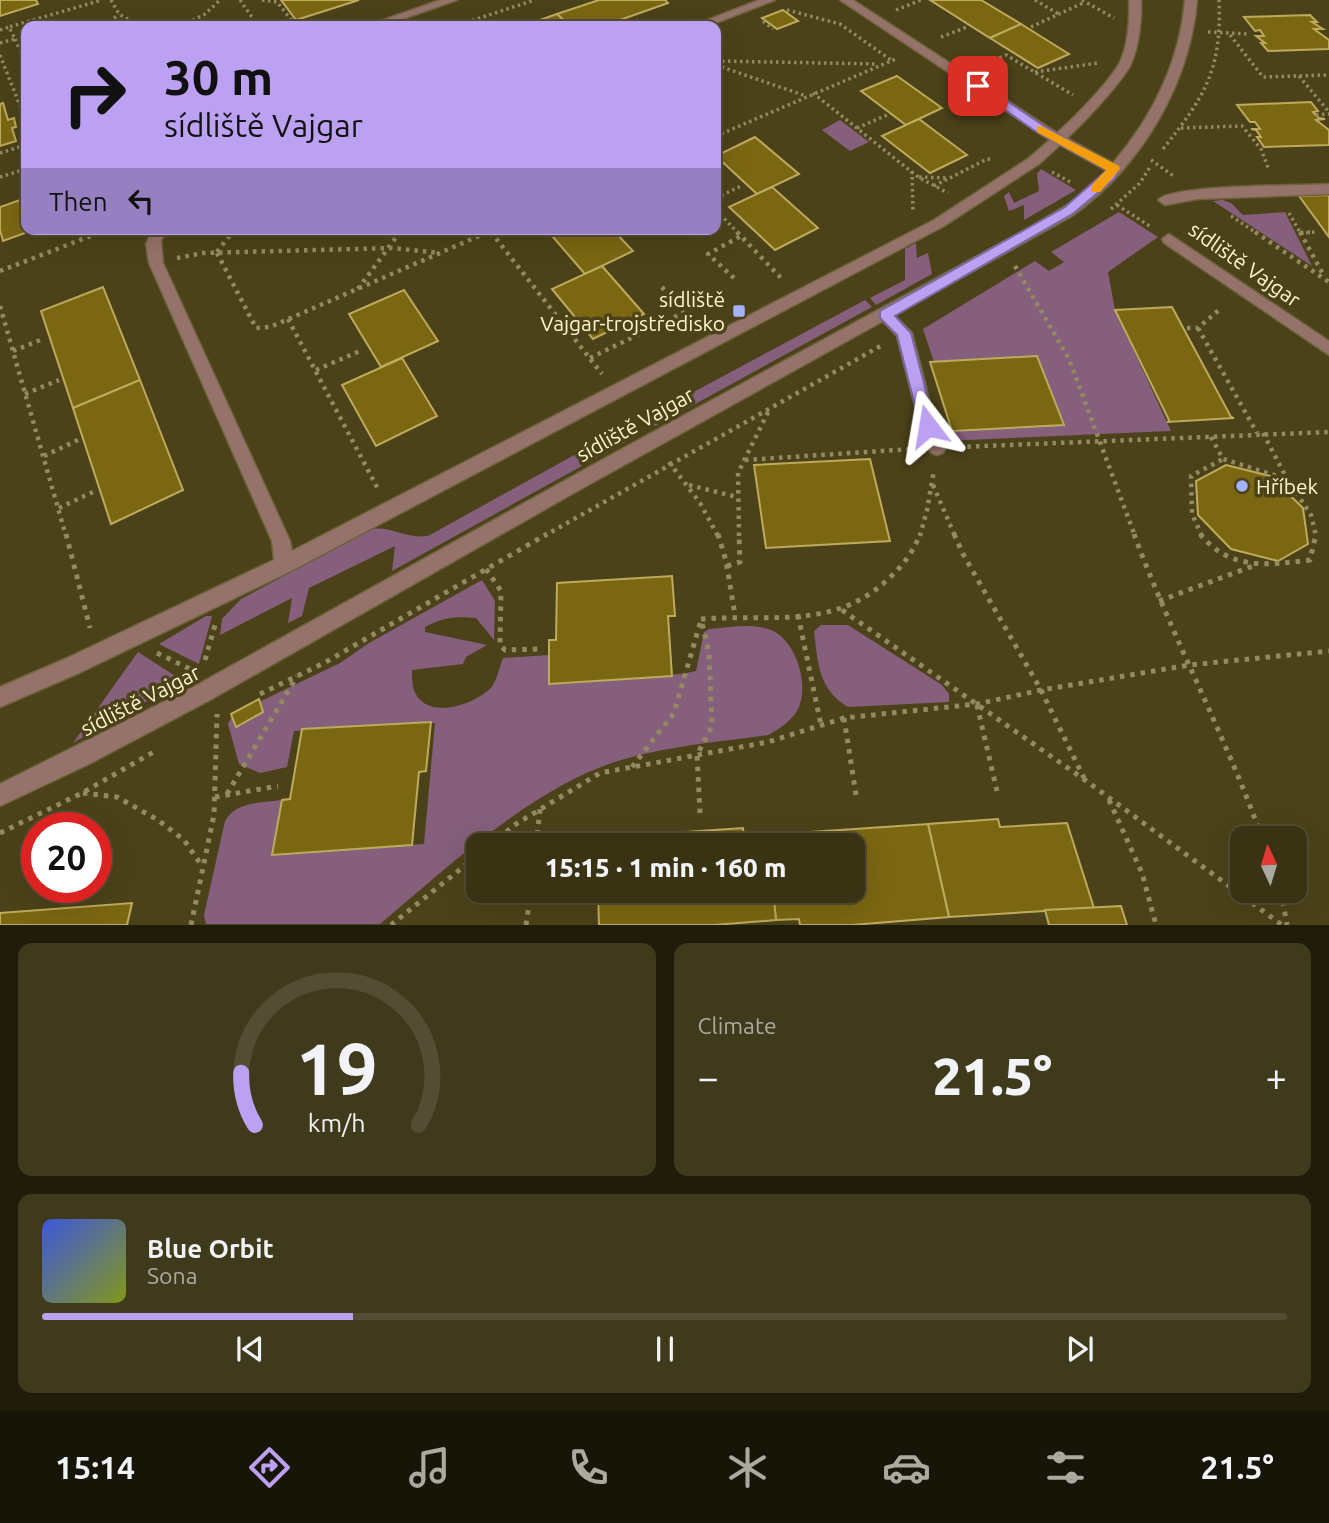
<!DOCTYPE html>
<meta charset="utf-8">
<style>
body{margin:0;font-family:Ubuntu,sans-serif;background:#403a1c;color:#f1f3f6;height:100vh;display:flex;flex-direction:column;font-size:26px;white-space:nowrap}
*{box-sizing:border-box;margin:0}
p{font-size:23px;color:#abaaa0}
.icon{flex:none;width:38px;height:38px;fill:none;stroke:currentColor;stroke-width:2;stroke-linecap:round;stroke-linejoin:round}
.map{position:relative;height:925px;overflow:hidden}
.drawer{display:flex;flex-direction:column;gap:18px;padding:18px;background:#1f1c0a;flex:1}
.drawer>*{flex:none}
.banner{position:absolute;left:21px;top:21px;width:700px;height:214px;border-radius:14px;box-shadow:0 7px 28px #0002,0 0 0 2px #534d33;background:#bca0f2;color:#111;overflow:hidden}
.needle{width:46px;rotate:356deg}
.buttons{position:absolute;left:1230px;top:826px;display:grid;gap:14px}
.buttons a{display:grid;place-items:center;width:77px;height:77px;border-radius:14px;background:#393213;box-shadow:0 7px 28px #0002,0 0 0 2px #534d33;font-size:35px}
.speed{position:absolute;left:21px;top:812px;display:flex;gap:14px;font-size:35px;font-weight:700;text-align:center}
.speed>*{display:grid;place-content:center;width:91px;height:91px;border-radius:50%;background:#393213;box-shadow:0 7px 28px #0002,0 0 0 2px #534d33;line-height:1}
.speed .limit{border:10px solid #d22;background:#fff;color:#111}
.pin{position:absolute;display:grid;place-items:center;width:60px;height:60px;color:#fff;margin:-30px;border-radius:14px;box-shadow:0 4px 10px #0006}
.me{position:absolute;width:77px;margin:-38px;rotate:346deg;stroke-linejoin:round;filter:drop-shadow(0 0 5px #0008)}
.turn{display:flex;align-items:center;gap:24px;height:147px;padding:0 28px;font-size:32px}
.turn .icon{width:91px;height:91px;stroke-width:2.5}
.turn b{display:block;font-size:49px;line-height:60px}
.then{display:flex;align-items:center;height:66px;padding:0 28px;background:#0003;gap:14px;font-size:26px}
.big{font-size:52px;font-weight:800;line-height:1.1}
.drawer .tile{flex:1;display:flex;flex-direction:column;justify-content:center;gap:10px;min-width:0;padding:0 24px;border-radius:14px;background:#403a1c}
.drawer .dial{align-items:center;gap:0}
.dial svg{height:182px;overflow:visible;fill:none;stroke:#534d33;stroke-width:7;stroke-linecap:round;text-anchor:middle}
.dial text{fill:#f1f3f6;stroke:none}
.song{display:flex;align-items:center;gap:21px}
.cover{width:84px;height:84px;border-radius:10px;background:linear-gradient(135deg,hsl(230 70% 55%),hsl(70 70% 35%))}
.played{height:7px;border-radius:4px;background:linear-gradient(90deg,#bca0f2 25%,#534d33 25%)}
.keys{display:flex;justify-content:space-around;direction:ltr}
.heat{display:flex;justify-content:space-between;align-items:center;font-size:38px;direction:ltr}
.drawer .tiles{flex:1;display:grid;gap:18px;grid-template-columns:1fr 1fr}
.tile:last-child{grid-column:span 2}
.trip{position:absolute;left:466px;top:833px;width:399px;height:70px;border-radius:14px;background:#393213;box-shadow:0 7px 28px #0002,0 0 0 2px #534d33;font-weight:800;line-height:70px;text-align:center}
.tabs{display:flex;height:112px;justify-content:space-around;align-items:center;background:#171408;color:#abaaa0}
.tabs .icon{width:49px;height:49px}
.tabs .active{color:#bca0f2}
.tabs b{font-size:32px;color:#f1f3f6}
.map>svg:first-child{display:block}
.green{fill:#855f7c}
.building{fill:#7b6712;stroke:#beaa5d;stroke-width:2}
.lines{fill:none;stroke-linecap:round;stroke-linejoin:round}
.service-casing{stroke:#6c623a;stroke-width:3}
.minor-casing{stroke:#6c623a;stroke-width:3}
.path-far2{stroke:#948a62;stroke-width:3.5;stroke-dasharray:2.5 3.5;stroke-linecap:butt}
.path-far1{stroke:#948a62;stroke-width:4.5;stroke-dasharray:3.5 5;stroke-linecap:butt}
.path{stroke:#948a62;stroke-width:5;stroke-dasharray:4.5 6;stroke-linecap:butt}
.service{fill:#96736a;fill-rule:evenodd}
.minor{fill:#96736a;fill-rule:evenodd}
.route{fill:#bca0f2;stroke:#7a689d;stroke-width:2}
.slow{fill:#f59e0b}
.poi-dot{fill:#a3b2fd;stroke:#4c4219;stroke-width:2.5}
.labels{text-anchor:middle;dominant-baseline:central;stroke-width:7;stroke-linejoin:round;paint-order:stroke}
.street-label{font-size:21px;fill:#fef4ce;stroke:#4c4219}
.poi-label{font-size:21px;fill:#fef4ce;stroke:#4c4219;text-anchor:end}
</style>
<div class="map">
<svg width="1329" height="925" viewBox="0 0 1329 925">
<rect width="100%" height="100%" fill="#4c4219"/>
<g class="green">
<path d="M840,120L869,142L850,151L822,130Z"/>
<path d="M1041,169L1076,190L1024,220V205L1009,211L1004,196L1009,192L1014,203L1039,191L1037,174Z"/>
<path d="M1223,200L1231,203L1243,215L1285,212L1312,266L1213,201Z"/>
<path d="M1119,212L1158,237L1108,272L1115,310L1171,431L945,441L938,432L1064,425L1038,358L934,362L923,329L1035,261L1049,271L1064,262L1051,252Z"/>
<path d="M916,243L917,258L928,253L932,274L876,305L870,298L905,280V249Z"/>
<path d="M865,300L872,307L655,426L647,417Z"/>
<path d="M632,423L638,435L392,571L395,546L309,588L302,616L288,623L292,598L220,635L222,619L241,599L372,529C392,526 405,539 428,536Z"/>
<path d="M482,580L495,601L494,640L476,618C456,616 443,617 425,627V632L487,645L466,657L463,664L412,670C412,675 412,682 413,687C423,722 471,706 490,689C497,682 499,667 503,658L549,655V684L681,674L696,671L704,632L709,629C727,628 750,623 768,629C796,637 811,687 797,711C790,722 779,729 768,735C719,742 669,746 621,760C534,786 448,867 380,924H206L204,915L225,821C236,801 261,803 282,800L272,855L424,844L435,723L294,731L287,767L260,773L239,764L228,724L232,716L236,727L263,712L259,702L340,663L369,643Z"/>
<path d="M206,616H212L199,664L159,644Z"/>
<path d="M821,625H848L942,685L949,694V702L848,707C818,689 818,663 814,631Z"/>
<path d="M138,652L183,681L73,743Z"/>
</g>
<g class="building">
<path d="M0,0H36L38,4L0,16Z"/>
<path d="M281,0H359L296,20Z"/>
<path d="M599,0H665L668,3L603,26H570L557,14Z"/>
<path d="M930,0H981L1021,24L990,38Z"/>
<path d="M783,10L798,21L777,29L762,18Z"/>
<path d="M557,14L570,26H523Z"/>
<path d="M1310,15L1317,22H1312L1323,29H1314L1329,40V49L1268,51L1261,43H1265L1256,36H1264L1260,30L1255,31L1244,17Z"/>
<path d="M1021,24L1069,54L1038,68L990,38Z"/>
<path d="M897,76L942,108L906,125L861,91Z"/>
<path d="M1311,102L1318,111L1313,112L1319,118L1325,119L1316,120L1329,130V145L1264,147L1257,137H1261L1256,130L1251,129H1260L1255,122H1250L1237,105Z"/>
<path d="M3,103L8,120L14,118L16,127L12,128L16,141L0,146V104Z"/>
<path d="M919,119L967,155L930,173L882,136Z"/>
<path d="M755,137L799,174L757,194L716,156Z"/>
<path d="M772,187L818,228L775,250L729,207Z"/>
<path d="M1329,195V237L1299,196Z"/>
<path d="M26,198V229H36L3,241L0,230V207Z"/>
<path d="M546,229H612L633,251L585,274Z"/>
<path d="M602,266L644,314L593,339L552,289Z"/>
<path d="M103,287L140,380L73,408L41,311Z"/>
<path d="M404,290L438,341L381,367L349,314Z"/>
<path d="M1172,307L1231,417L1234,418L1168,422L1169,420L1115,310Z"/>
<path d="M1037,356L1064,425L952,431L930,362Z"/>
<path d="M402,358L437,416L376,446L342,385Z"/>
<path d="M140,380L183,490L111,524L73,408Z"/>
<path d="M870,459L890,541L766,548L754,465Z"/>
<path d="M1226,465L1270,476L1303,508L1308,544L1278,561L1231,549L1198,515L1196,481Z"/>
<path d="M672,576L675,616H668L672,676L549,684V640H556L557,583Z"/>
<path d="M259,699L263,712L236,727L231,714Z"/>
<path d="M431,722L426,771L419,772L412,845L272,855L282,800L290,799L302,729Z"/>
<path d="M998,819L1000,827L1067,823L1094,908L949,917L928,824Z"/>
<path d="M928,824L949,917L852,925H800L799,919L776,920L773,891H852V845H767L766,835Z"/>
<path d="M743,828L744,837L766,835L767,845H598V838Z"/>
<path d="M598,891H773L776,920L714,925H599Z"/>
<path d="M132,903L127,925H0V913Z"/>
<path d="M1121,906L1127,925H1049L1045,910Z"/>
</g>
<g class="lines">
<g class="service-casing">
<g id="service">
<path d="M440,0H457L383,26H366Z"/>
<path d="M1329,184V194L1198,199L1165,205L1158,200C1173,184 1301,186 1329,184Z"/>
<path d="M1169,234L1329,341V355L1164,243L1162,239Z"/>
<path d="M885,309L890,311L912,333L936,426L946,448L943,453L937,455L931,453L920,426L897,336L877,315Z"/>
</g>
</g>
<g class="minor-casing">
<g id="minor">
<path d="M759,0H775L708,26H692Z"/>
<path d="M840,0H853L1057,133C1073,119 1109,82 1119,64C1128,47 1130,19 1129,0H1141C1142,19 1139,46 1131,64C1123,81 1082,125 1067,138L1113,163C1153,116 1180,61 1185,0H1197C1190,84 1141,167 1072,216L572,494L210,700L89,764L0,806V784L195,686L609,456L1029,228L1077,199L1107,171L1060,145L1039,164L944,226L291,571L79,673L0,707V687L65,659L274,560L272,541L149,263L146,244L153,229H169L161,240L163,263L290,541L292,551L934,220L1029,158L1050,140Z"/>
</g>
</g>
<g class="path-far2">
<path d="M111,0L119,14L139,26"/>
<path d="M240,0L258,26"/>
<path d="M262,0L277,2L296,26"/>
<path d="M1035,0L1060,15"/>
<path d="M1082,0L1114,18"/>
<path d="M787,10L840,24L891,60"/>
<path d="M896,10L921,0"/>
<path d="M763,21L773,29"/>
<path d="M105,26L119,14"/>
<path d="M182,26L205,14L220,0"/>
<path d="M455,26L535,0"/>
<path d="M664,26L677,22"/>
<path d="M1031,27L1085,2"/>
<path d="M0,30L9,27"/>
<path d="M1208,32L1249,34"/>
<path d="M1230,35L1263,77L1329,75"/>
<path d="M941,37L967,27"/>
<path d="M15,39L26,64"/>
<path d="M0,43L15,39L9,27L102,0"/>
<path d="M0,55L26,121"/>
<path d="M716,61L878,64"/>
<path d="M716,65L806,96"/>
<path d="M983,65L1006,55L1073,95"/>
<path d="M1035,72L1098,63"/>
<path d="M1299,76L1329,112"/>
<path d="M813,93L918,177L948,193"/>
<path d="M1316,115L1329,114"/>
<path d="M857,128L887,115"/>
<path d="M1181,128L1242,126L1261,149L1269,170"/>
<path d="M716,136L898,58"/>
<path d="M1163,149C1205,96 1222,70 1219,0"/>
<path d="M0,153L26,145"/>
<path d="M1151,160L1175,177"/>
<path d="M912,171L913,213"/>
<path d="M1052,172L1072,183"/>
<path d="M0,177L26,169"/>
<path d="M919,177L949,178"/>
<path d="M934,186L987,159L993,160"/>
<path d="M716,198L741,186"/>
<path d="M1117,205L1151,227"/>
<path d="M1111,209L1140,183L1150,167"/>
<path d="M716,210L739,234"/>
<path d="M1289,213L1301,234"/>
<path d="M1231,216L1258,234"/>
<path d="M488,229L492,234"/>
<path d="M1300,233L1316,232"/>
<path d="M97,234L110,229"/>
<path d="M232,234L244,229"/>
<path d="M399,234L402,229"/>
<path d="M484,234L496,229"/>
</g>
<g class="path-far1">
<path d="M491,232L602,374"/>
<path d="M737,232L783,280"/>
<path d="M1255,232L1329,282"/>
<path d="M1300,232L1324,276"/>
<path d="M1300,233L1310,232"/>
<path d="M217,252L230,235L236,232"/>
<path d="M217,253L256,328L270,327L488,232"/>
<path d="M177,258L203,253L392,248L440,253"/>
<path d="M1015,266L1069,359L1135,536"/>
<path d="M0,271L101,232"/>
<path d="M734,278L708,254L741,236"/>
<path d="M358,289L400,232"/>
<path d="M0,306L66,536"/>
<path d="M288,319L378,489"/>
<path d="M1187,328H1198L1219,310"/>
<path d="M1198,328L1257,433"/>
<path d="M13,351L43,339"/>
<path d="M590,358L685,312L660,285"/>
<path d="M316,370L360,351"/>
<path d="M25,394L59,380"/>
<path d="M1263,433L1286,477L1311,515L1316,536"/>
<path d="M1211,437L1223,459L1287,479"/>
<path d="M959,447L1329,432"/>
<path d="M44,456L78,440"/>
<path d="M745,460L912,449"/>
<path d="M669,462L700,503L718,536"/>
<path d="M689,485L737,497"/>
<path d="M933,485L955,536"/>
<path d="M59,508L97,490"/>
<path d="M544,536L884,344"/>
<path d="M739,536L738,473L769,410"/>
<path d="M920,536L927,510L934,470"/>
<path d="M1202,536L1192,514L1191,476L1223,459"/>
</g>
<g class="path">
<path d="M66,534L90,628"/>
<path d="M718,534L726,561L735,615"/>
<path d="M954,534L963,554L1041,690L1084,778"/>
<path d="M1134,534C1172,637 1225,734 1262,838"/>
<path d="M1200,534C1230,571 1268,565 1310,560L1316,534"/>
<path d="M727,566L740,562L739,534"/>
<path d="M486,569L501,591L500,645L505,650L540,649"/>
<path d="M1159,601L1253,566"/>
<path d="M842,610L1085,780L1282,925"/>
<path d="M798,615L821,725"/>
<path d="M701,619C767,614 833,630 886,581C901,568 913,553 920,534"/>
<path d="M157,653L190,669"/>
<path d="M205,660L215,625"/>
<path d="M260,694L324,663L547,534"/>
<path d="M977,705L997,791"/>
<path d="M844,718L856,795"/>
<path d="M632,767L674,713L701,620"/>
<path d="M83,793L117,797L158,820L184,840L202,866"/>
<path d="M227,794L297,676"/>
<path d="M215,797L278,786"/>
<path d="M1109,800L1142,873L1156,925"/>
<path d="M700,813L697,755L712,726L709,653L701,619"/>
<path d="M0,833L82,793L157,750"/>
<path d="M490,845L516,824L600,773L768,742L844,718L977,704L1041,690L1189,665L1329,651"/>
<path d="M536,845L540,809"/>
<path d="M1281,891L1287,925"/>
<path d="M191,925L214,815L217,714"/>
<path d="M391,925L478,855"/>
<path d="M526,925L531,891"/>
</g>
<use href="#service" class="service"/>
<use href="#minor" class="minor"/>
</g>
<path class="route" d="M974,84H982L1044,126L1120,169L1114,179L1074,213L895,316L911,333L935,426L928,432L920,426L897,335L880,318V311L1065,207L1107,170L1035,131L974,88Z"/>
<path class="slow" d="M1041,126L1119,166L1120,169L1100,192H1091V186L1106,170L1037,132V127Z"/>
<g class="poi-dot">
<rect x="732" y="304" width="14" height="14" rx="3.5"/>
<circle cx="1242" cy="486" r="7"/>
</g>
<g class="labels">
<g class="street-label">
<text transform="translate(1245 264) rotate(35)">sídliště Vajgar</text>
<text transform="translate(635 424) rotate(-29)">sídliště Vajgar</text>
<text transform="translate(140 700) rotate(-27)">sídliště Vajgar</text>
</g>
<g class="poi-label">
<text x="725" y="299">sídliště<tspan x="725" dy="24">Vajgar-trojstředisko</tspan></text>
<text x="1256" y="486" text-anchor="start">Hříbek</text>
</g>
</g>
</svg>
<div class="buttons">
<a><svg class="needle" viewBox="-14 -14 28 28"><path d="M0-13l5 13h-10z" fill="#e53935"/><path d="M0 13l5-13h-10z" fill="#abaaa0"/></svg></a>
</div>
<div class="speed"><div class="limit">20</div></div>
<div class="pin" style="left:978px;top:86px;background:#d93025"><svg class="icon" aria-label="arrive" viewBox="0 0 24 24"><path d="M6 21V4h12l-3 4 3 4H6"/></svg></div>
<svg class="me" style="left:928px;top:426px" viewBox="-20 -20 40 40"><path d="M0-17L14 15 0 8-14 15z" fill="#bca0f2" stroke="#fff" stroke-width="4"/></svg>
<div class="trip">15:15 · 1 min · 160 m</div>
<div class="banner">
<div class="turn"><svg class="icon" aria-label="right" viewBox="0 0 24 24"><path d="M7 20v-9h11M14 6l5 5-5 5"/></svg><div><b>30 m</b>sídliště Vajgar</div></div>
<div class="then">Then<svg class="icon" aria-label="left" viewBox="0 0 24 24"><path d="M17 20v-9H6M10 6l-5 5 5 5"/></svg></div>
</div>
</div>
<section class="drawer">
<div class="tiles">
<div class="tile dial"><svg viewBox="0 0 100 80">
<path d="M14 69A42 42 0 1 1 86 69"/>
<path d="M14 69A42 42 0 0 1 8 46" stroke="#bca0f2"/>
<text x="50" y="56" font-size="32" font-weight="700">19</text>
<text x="50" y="72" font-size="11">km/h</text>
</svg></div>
<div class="tile"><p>Climate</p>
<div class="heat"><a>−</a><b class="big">21.5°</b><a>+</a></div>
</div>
<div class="tile">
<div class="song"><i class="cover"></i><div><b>Blue Orbit</b><p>Sona</p></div></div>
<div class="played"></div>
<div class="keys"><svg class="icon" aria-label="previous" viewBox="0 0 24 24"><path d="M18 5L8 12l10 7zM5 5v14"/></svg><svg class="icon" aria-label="pause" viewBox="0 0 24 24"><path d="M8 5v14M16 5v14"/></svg><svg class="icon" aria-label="next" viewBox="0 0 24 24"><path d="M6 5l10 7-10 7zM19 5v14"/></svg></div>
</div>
</div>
</section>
<nav class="tabs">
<b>15:14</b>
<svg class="icon active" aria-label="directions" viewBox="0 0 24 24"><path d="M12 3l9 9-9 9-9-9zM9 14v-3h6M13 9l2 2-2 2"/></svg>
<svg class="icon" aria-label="music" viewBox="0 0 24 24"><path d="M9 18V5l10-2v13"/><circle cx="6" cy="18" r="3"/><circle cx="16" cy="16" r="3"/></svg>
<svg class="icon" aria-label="phone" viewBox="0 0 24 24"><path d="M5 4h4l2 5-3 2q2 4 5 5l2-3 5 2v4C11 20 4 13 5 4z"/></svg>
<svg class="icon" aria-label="climate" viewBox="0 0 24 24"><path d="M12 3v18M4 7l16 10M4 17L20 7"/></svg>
<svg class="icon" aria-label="car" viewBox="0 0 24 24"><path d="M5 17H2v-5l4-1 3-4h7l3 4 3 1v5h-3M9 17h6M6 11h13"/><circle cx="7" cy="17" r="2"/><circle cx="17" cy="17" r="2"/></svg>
<svg class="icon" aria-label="filters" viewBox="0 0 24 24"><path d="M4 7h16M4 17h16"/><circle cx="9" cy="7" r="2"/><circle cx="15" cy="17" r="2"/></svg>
<b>21.5°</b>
</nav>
